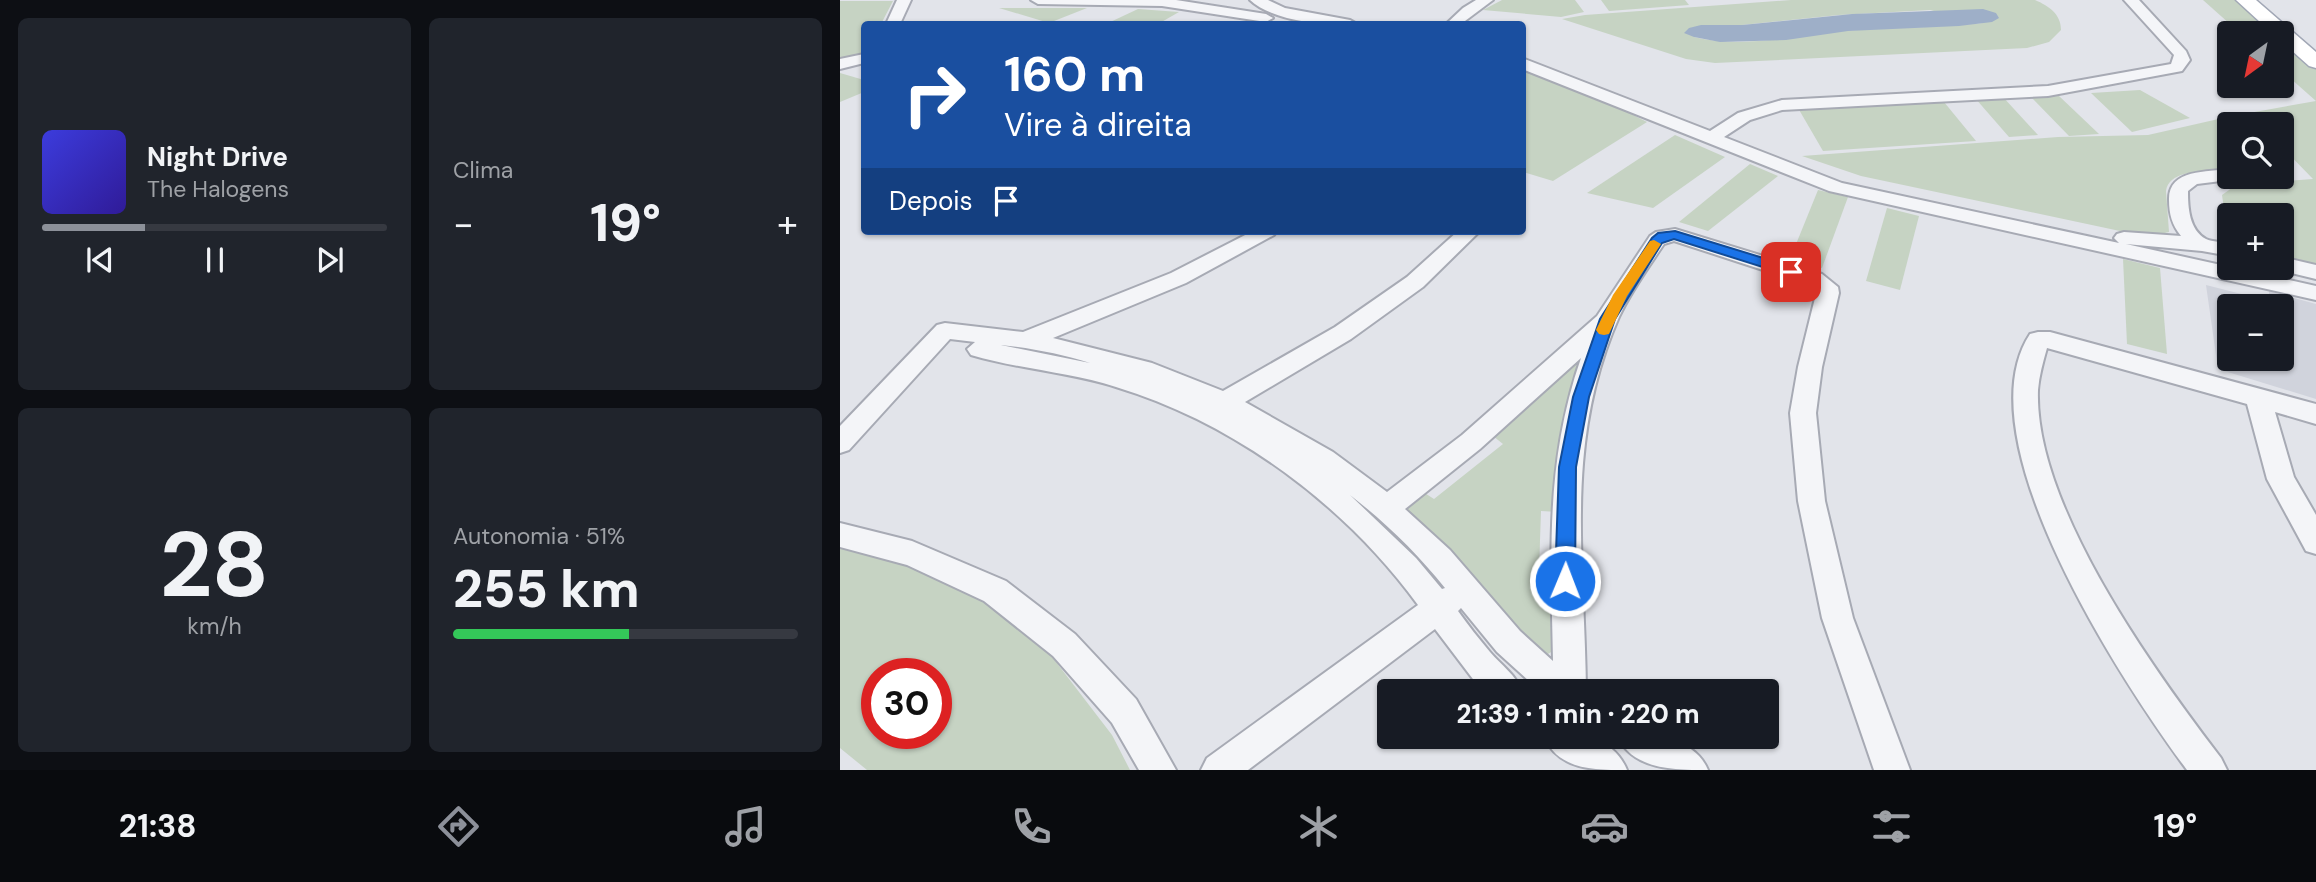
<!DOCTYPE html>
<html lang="pt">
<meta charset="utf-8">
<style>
body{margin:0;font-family:"DM Sans",sans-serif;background:#20242c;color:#f1f3f6;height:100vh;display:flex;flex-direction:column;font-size:26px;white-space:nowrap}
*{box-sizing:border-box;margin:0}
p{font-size:23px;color:#9ea1a6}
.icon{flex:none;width:38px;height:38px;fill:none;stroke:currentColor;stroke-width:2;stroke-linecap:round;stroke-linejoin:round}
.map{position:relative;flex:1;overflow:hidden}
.sheet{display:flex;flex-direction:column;gap:18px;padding:18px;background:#0d0f14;width:840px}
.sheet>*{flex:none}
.hud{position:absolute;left:21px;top:21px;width:665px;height:214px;border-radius:7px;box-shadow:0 2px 5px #0004;background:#1a4fa0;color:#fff;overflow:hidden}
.needle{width:46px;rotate:213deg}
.tools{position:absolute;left:1377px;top:21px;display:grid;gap:14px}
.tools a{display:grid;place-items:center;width:77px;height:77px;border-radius:7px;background:#171b24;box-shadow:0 2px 5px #0004;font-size:35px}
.speed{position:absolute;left:21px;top:658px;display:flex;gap:14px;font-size:35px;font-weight:700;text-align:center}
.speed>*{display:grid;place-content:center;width:91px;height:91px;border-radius:50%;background:#171b24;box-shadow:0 2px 5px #0004;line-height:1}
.speed .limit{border:10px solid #d22;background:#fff;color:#111}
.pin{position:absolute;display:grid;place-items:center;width:60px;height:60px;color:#fff;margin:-30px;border-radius:14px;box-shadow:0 4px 10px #0006}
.me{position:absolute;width:77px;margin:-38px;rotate:1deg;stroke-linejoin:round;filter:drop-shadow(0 0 5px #0008)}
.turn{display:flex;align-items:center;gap:24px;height:147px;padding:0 28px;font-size:32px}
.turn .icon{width:91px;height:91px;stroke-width:2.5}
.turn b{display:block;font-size:49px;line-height:60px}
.then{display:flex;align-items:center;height:66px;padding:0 28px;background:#0003;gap:14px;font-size:26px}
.big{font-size:52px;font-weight:800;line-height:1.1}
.sheet .tile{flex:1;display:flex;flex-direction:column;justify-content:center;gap:10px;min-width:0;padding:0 24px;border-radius:10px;background:#20242c}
.sheet .dial{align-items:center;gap:0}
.dial b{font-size:91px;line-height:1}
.song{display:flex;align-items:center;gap:21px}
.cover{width:84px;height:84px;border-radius:10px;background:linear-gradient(135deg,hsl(240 70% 55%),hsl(250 70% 35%))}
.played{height:7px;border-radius:4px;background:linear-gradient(90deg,#8c9099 30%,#363941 30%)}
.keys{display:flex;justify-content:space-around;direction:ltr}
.heat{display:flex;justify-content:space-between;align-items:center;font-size:38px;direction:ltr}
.charge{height:10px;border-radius:5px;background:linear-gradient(90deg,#34c759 51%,#363941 0)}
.sheet .tiles{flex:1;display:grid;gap:18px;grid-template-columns:repeat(2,1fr)}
.trip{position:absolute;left:537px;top:679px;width:402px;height:70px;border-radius:7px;background:#171b24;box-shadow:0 2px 5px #0004;font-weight:800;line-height:70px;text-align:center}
.tabs{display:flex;height:112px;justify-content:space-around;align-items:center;background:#090b0e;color:#9ea1a6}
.tabs .icon{width:49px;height:49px}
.tabs .selected{color:#8c9099}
.tabs b{font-size:32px;color:#f1f3f6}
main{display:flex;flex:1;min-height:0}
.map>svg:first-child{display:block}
.built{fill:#d0d3dc;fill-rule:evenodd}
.green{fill:#c6d3c3;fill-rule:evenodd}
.water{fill:#9eafc8}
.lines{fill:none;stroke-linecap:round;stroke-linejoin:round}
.minor-casing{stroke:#a7aab4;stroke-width:4}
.major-casing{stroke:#a1a7b5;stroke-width:3}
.minor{fill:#f4f5f8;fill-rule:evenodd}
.major{fill:#fff;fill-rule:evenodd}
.route{fill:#1a73e8;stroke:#114b97;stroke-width:2}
.slow{fill:#f59e0b}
</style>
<main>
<section class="sheet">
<div class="tiles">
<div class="tile">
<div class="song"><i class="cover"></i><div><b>Night Drive</b><p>The Halogens</p></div></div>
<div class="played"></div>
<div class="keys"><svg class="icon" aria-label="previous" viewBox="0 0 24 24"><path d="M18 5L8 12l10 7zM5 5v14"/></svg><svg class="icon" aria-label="pause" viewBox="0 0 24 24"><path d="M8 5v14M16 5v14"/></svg><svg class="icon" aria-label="next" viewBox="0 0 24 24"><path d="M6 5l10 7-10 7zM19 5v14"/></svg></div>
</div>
<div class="tile"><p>Clima</p>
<div class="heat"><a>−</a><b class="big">19°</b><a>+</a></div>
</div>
<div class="tile dial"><b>28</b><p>km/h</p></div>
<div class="tile"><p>Autonomia · 51%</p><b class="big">255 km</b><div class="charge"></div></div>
</div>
</section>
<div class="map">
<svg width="1476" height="770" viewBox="0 0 1476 770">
<rect width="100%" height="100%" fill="#e2e4ea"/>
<path class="built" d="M1366,285L1429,301V291L1476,304V399L1378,369ZM1390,306H1442V359H1390Z"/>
<g class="green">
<path d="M662,0H735L744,12L721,17L643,10Z"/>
<path d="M761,0H845L849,5L769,11Z"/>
<path d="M951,0H1195C1209,6 1221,14 1221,30L1209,42L1187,48L875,63L846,59L722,19L745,15ZM1090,10L1143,23C1097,28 1050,27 1003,31C953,35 904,49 854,37L861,25H902L999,15Z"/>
<path d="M1363,0H1402L1441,33H1400Z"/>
<path d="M0,1H53L41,24H24V52L0,61Z"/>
<path d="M159,8H247L209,23Z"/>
<path d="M298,9L339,12L318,24H266Z"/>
<path d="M1442,34L1476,62V264L1442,256V215H1390L1389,243L1382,195L1396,185L1473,179L1442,147V124H1420L1409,113L1476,101L1442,71Z"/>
<path d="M682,66L740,88L807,122L713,181L683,172Z"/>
<path d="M0,73L24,80V92L0,102Z"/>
<path d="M1300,90L1350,118L1292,132L1251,93Z"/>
<path d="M1219,96L1259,134L1229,136L1191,97Z"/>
<path d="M1163,97L1198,135L1169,137L1135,98Z"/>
<path d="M1104,102L1136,141L983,151L958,108Z"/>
<path d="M1405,113L1416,124H1390L1389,171C1372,172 1329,167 1326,191L1329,232L1308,237L1021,176L962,156L1218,137L1308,135Z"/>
<path d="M835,135L885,157L813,208L747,193Z"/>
<path d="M910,164L938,176L868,231L839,222Z"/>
<path d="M978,190L1008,197L982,268L950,259Z"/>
<path d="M1047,208L1079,216L1060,290L1026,281Z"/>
<path d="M1283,259L1320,268L1327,354L1287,344Z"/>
<path d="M743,355L718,512L701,511L698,600L715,602L716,649L708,654L699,653L562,506L580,490L594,499L663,444L653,436Z"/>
<path d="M0,540L141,591L203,645L272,735L290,770H27L0,748ZM37,674H96V733H37Z"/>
</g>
<path class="water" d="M1143,9L1156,13L1159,18L1152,22L1119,26L1008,31L946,40L880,42L854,37L844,33L849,28L861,25H902L1012,14Z"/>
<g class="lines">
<g class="minor-casing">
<g id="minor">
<path d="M57,0H71L60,24H46Z"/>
<path d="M191,0H336L426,14L433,18L426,22L322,6L198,4Z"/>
<path d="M410,0H428L445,8L510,20L517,24C488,27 432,21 410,0Z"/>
<path d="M636,0H653L621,24H606L623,8Z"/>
<path d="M1284,0H1299L1346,51L1350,60L1342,71L1208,96L942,110L910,120L884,137L1002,183L1279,243L1274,238L1277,234L1284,232L1341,236C1332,225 1329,214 1329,200C1328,169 1367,172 1390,169V177H1398L1397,179L1357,184L1348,191C1348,207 1349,230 1366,239C1372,242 1383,242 1390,243V256L1362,251L1286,244L1476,286V300L989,191L682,69V58L870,131L898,113L942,100L1208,86L1331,64L1334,55Z"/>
<path d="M24,54V63L0,69V59Z"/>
<path d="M835,229L982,274L998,287L999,293L982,367L976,413L985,501L1013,618L1070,770H1034L982,618L958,501L950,413L958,367L977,290L966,284L834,241L824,244C808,268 791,291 779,317C723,443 745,560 746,691H700L657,652L621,608L618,611C628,625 639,639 650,652C661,665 676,675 682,691H642L595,629L408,770H361L367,758L578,605C505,505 395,423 276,387C229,372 178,369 131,355L127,349L135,342L110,339L9,450L0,453V426L97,325L105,323L183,332L331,273L413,231H437L434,235L346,283L213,338L312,363L383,391L495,327L567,277L618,231H640L583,287L511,339L405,402L493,452L547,492L622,435L757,316L810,236L816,232ZM161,345C190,348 222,354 250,363ZM741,358C705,462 711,553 713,661L680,631L610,550L565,509L640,449ZM510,495C545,522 577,553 605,588L602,589L576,558Z"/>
<path d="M1442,257L1476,265V279L1435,269L1442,268Z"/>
<path d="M1198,332H1210L1476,404V424L1435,412L1454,477L1476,515V554L1466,551L1427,479L1407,404L1207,348C1203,362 1199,376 1198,390C1194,505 1313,669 1381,758L1387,770H1347C1284,685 1121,439 1190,334Z"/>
<path d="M0,523L72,541L166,581L235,634L296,699L336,770H299L272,723L213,656L144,601L67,565L0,547Z"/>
<path d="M704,737C737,736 772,734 787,770C753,770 719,770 704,737Z"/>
<path d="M778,737C810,736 853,735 868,770C835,770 793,770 778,737Z"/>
</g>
</g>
<g class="major-casing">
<path id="major" d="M1396,0H1416L1476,52V68L1469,66L1442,42V33H1432Z"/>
</g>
<use href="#minor" class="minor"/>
<use href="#major" class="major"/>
</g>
<path class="route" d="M835,231L956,268L958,272L951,276L834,239L822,243L775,319L749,397L736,467L735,581L732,587L725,589L718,587L715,581L719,467L733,397L760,319L812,238L818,233Z"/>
<path class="slow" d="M814,240L821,244L787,296L769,334L764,335L759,334L756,330L773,295L810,241Z"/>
</svg>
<div class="tools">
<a><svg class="needle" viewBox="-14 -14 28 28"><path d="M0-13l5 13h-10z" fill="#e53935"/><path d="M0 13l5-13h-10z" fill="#9ea1a6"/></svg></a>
<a><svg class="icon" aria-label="search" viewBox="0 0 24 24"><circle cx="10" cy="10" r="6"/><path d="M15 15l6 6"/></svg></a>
<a>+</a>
<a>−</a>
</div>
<div class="speed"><div class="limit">30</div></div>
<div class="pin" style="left:951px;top:272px;background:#d93025"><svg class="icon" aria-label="arrive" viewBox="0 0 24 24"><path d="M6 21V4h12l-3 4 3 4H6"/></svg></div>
<svg class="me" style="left:725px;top:581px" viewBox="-20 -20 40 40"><circle r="17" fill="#1a73e8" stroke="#fff" stroke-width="3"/><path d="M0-11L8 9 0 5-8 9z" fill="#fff"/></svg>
<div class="trip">21:39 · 1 min · 220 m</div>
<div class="hud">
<div class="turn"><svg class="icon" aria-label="right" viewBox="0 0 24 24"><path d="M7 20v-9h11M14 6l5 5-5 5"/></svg><div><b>160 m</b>Vire à direita</div></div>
<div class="then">Depois<svg class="icon" aria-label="arrive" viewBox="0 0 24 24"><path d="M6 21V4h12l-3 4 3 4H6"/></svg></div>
</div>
</div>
</main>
<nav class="tabs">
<b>21:38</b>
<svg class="icon selected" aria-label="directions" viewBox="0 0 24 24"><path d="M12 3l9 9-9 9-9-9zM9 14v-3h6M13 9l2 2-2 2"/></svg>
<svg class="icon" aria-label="music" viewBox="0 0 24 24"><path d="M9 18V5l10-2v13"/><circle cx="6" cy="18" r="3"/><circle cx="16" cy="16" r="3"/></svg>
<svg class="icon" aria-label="phone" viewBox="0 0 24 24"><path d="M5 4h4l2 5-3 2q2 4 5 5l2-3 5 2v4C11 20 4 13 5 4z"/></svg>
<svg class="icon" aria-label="climate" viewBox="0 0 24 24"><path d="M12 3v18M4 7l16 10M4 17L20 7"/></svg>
<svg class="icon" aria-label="car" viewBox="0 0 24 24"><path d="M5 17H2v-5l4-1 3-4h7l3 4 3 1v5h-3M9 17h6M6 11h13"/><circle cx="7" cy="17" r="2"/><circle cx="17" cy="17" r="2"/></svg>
<svg class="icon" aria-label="filters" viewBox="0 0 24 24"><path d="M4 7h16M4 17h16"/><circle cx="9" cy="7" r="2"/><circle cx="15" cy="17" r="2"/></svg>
<b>19°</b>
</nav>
